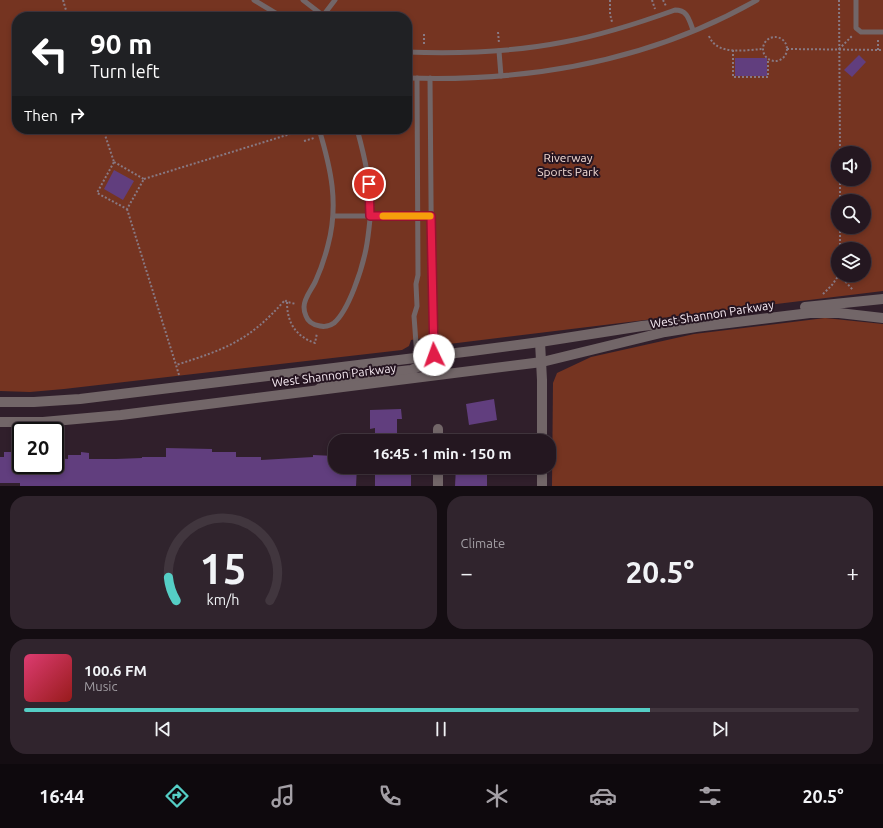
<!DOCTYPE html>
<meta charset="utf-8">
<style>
body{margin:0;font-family:Ubuntu,sans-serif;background:#30242d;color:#f1f3f6;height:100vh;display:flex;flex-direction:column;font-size:15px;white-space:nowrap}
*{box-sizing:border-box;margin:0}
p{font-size:13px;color:#a39fa5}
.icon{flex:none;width:22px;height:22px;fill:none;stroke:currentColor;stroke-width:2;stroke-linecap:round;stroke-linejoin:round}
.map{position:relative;height:486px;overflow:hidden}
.drawer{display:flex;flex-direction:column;gap:10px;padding:10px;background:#140d12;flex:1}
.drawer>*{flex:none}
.guide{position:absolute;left:12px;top:12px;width:400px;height:122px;border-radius:16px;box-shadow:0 2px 6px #0003,0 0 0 1px #41363e;background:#202124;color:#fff;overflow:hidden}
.tools{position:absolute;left:831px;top:146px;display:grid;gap:8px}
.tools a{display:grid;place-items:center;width:40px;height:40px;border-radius:50%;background:#241720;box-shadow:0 2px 6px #0003,0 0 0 1px #41363e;font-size:20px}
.speed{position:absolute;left:12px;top:422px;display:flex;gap:8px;font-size:20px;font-weight:700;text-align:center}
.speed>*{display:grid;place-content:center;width:52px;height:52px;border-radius:50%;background:#241720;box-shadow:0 2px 6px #0003,0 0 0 1px #41363e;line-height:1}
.speed .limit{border:2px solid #111;border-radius:6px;background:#fff;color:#111}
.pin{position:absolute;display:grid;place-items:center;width:34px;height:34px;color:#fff;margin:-17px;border:2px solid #fff;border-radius:50%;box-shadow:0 1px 4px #0007}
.me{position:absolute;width:44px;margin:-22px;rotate:357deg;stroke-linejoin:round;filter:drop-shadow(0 0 3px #0008)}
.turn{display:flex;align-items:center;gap:14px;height:84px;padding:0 12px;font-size:18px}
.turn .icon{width:52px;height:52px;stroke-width:2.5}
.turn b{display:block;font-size:28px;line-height:34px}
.then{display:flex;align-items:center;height:38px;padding:0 12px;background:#0003;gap:8px;font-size:15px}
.big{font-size:30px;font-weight:600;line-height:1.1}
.drawer .tile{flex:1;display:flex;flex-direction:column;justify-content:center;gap:6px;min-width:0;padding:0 14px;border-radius:16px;background:#30242d}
.drawer .dial{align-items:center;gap:0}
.dial svg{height:104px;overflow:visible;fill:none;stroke:#41363e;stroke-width:7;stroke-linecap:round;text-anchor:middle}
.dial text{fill:#f1f3f6;stroke:none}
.song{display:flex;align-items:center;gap:12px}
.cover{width:48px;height:48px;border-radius:6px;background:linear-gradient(135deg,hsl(340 70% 55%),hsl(0 70% 35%))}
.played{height:4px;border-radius:2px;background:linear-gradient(90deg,#55cec5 75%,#41363e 75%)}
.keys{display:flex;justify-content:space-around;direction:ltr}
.heat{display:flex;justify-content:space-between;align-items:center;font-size:22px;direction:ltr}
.drawer .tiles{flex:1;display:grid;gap:10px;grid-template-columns:1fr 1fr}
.tile:last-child{grid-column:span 2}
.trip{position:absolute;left:328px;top:434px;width:228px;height:40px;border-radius:16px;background:#241720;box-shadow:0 2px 6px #0003,0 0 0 1px #41363e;font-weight:600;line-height:40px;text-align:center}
.dock{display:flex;height:64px;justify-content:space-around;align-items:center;background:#0e090d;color:#a39fa5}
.dock .icon{width:28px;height:28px}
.dock .current{color:#55cec5}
.dock b{font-size:18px;color:#f1f3f6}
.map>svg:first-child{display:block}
.green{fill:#753421;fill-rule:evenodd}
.building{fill:#613e7e}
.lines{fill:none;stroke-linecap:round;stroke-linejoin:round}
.path{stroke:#887983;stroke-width:2;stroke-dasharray:2 2;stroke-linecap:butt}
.service{stroke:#726668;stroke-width:5}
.minor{stroke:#726668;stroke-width:10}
.tertiary{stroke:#726668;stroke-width:10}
.route-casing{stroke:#92132f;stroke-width:10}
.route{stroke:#e11d48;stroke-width:7}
.slow{stroke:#f59e0b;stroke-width:7}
.labels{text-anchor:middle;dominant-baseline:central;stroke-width:4;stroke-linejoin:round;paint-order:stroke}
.park-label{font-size:12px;fill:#f3dcd5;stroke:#261521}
.street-label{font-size:12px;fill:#f7ebf3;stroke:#261521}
</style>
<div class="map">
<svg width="883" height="486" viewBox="0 0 883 486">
<rect width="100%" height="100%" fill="#301f2b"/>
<g class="green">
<path d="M0,0H883V291L449,344L442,341L438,336L411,340L409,346L402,350L64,389L30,392L0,391ZM17,17H407V129H17ZM838,153H864V179H838ZM838,201H864V227H838ZM838,249H864V275H838Z"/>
<path d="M825,318L883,324V486H552L553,383L557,373L591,357L694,334Z"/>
</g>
<g class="building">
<path d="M859,55L866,62L852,77L844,70Z"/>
<rect x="735" y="58" width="32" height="18"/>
<path d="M114,170L134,181L123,200L104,189Z"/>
<path d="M494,399L497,420L469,425L466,404Z"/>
<path d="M401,409L402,419H397V441H375V428L370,429V410Z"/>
<path d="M166,448L212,449V452H236V457H261V460L313,457V455L335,456V467H357L356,486H20V483H0V457H4V452H13L14,457H21V465H55V458L68,459V455H81V452L89,453V459H116L142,458V457H166Z"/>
<path d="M380,467L411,468V486H375V468Z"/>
<path d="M456,467L487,468V486H455Z"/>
</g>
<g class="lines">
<g class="path">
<path d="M63,0L68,17"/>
<path d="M610,0V14L612,22"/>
<path d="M652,0L655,9"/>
<path d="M663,0L666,6"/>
<path d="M839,0L840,153"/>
<path d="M348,17L350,15"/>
<path d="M498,32L499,43"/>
<path d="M424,34V44"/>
<path d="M709,36C717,56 745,50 763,49"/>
<circle cx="775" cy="49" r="12"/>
<path d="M787,49L883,50"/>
<path d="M839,49L853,35"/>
<path d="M733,50V77H768V59"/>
<path d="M878,50V39"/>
<path d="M103,129L114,162"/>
<path d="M304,141L314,138"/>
<path d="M114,162L144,179L127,209L97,193Z"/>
<path d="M144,179L300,131"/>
<path d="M840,179V201"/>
<path d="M127,209L176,365"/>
<path d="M840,227V249"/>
<path d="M841,275L844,280L853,290"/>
<path d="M823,294L832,285L839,275"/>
<path d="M287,302C287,322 295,336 315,343L317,333"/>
<path d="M179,375L176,365C226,349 249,341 285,300L287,302L296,304"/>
</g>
<g class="service">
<path d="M254,0L282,17"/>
<path d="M303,0L325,17"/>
<path d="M856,0V28L861,32H883"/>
<path d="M322,17L335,0"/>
<path d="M499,51L501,76"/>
<path d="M407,52C459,54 513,52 564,42C602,35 639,23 675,10C688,10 689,20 693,30"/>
<path d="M407,78C528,82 650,61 757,0"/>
<path d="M417,78L418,275L416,284L417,306L414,316L417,357"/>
<path d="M430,78L432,316L434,355"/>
<path d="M319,129C331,169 339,204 328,245C325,257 321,269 316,280C313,288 304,297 304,307C304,309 305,314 306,316C308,322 314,325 320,326C324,327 330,326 334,323C349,310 362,269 366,249C368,239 369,229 370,219C372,188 365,158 357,129"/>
<path d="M334,216H431"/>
</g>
<g class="minor">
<path d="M540,342L542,380V441"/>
<path d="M438,429V441"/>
<path d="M438,467V486"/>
<path d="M542,486V467"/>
</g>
<g class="tertiary">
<path d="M805,307L883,299"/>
<path d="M318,390L327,382L332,379L411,370L425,364L434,355"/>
<path d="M0,402H34L80,399L472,351L540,342L642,326L704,319"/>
<path d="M0,422H43L121,415L542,362L665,332L696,327L810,313H839L883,318"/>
</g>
</g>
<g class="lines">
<g class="route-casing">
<path id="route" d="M369,184L370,216H431L434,355"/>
</g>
<use href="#route" class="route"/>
<path class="slow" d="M383,216H430"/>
</g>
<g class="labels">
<g class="park-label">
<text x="568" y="157">Riverway<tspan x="568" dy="14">Sports Park</tspan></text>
</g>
<g class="street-label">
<text transform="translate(712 314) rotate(-9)">West Shannon Parkway</text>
<text transform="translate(334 375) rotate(-7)">West Shannon Parkway</text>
</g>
</g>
</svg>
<div class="tools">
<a><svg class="icon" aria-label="sound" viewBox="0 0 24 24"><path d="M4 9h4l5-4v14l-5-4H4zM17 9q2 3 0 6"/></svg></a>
<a><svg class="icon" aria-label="search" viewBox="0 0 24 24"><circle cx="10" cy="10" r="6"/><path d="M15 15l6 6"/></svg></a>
<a><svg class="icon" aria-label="layers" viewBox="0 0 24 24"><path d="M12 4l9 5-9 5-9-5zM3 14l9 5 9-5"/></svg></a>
</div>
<div class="speed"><div class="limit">20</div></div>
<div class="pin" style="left:369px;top:184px;background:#d93025"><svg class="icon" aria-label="arrive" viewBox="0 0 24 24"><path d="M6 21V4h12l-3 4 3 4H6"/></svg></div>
<svg class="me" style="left:434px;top:355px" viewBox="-20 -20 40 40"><circle r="19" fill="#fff"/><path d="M0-13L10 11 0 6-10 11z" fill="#e11d48"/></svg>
<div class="trip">16:45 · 1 min · 150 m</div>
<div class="guide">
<div class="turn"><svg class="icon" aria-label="left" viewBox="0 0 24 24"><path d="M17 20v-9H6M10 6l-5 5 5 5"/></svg><div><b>90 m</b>Turn left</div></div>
<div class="then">Then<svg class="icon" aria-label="right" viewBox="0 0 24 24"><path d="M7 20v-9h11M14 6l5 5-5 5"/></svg></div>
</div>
</div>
<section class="drawer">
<div class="tiles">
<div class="tile dial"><svg viewBox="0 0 100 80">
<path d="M14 69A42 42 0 1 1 86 69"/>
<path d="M14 69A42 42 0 0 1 8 51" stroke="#55cec5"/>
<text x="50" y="56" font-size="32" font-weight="700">15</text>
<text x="50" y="72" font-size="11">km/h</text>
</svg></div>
<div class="tile"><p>Climate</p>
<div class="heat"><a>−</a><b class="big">20.5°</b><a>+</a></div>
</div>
<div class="tile">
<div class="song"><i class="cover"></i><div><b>100.6 FM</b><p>Music</p></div></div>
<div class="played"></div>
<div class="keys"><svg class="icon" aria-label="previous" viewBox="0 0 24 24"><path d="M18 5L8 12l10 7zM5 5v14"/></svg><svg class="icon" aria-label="pause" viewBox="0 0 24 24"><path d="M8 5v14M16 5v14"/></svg><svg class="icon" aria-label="next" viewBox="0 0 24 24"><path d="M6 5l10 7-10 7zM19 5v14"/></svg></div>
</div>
</div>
</section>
<nav class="dock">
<b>16:44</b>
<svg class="icon current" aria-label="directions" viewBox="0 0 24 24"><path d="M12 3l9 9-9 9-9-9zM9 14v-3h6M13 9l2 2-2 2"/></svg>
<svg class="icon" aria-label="music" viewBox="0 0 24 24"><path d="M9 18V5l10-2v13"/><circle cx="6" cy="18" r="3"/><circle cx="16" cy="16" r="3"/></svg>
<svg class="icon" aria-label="phone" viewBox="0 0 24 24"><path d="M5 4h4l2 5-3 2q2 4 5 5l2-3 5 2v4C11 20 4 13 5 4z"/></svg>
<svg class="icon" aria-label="climate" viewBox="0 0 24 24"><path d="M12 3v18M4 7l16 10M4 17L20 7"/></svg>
<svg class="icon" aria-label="car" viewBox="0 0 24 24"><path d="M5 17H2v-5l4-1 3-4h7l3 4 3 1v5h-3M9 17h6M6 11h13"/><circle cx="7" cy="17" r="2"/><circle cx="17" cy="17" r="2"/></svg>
<svg class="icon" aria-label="filters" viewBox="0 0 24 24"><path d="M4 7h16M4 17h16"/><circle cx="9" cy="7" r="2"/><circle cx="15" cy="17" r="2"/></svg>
<b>20.5°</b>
</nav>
